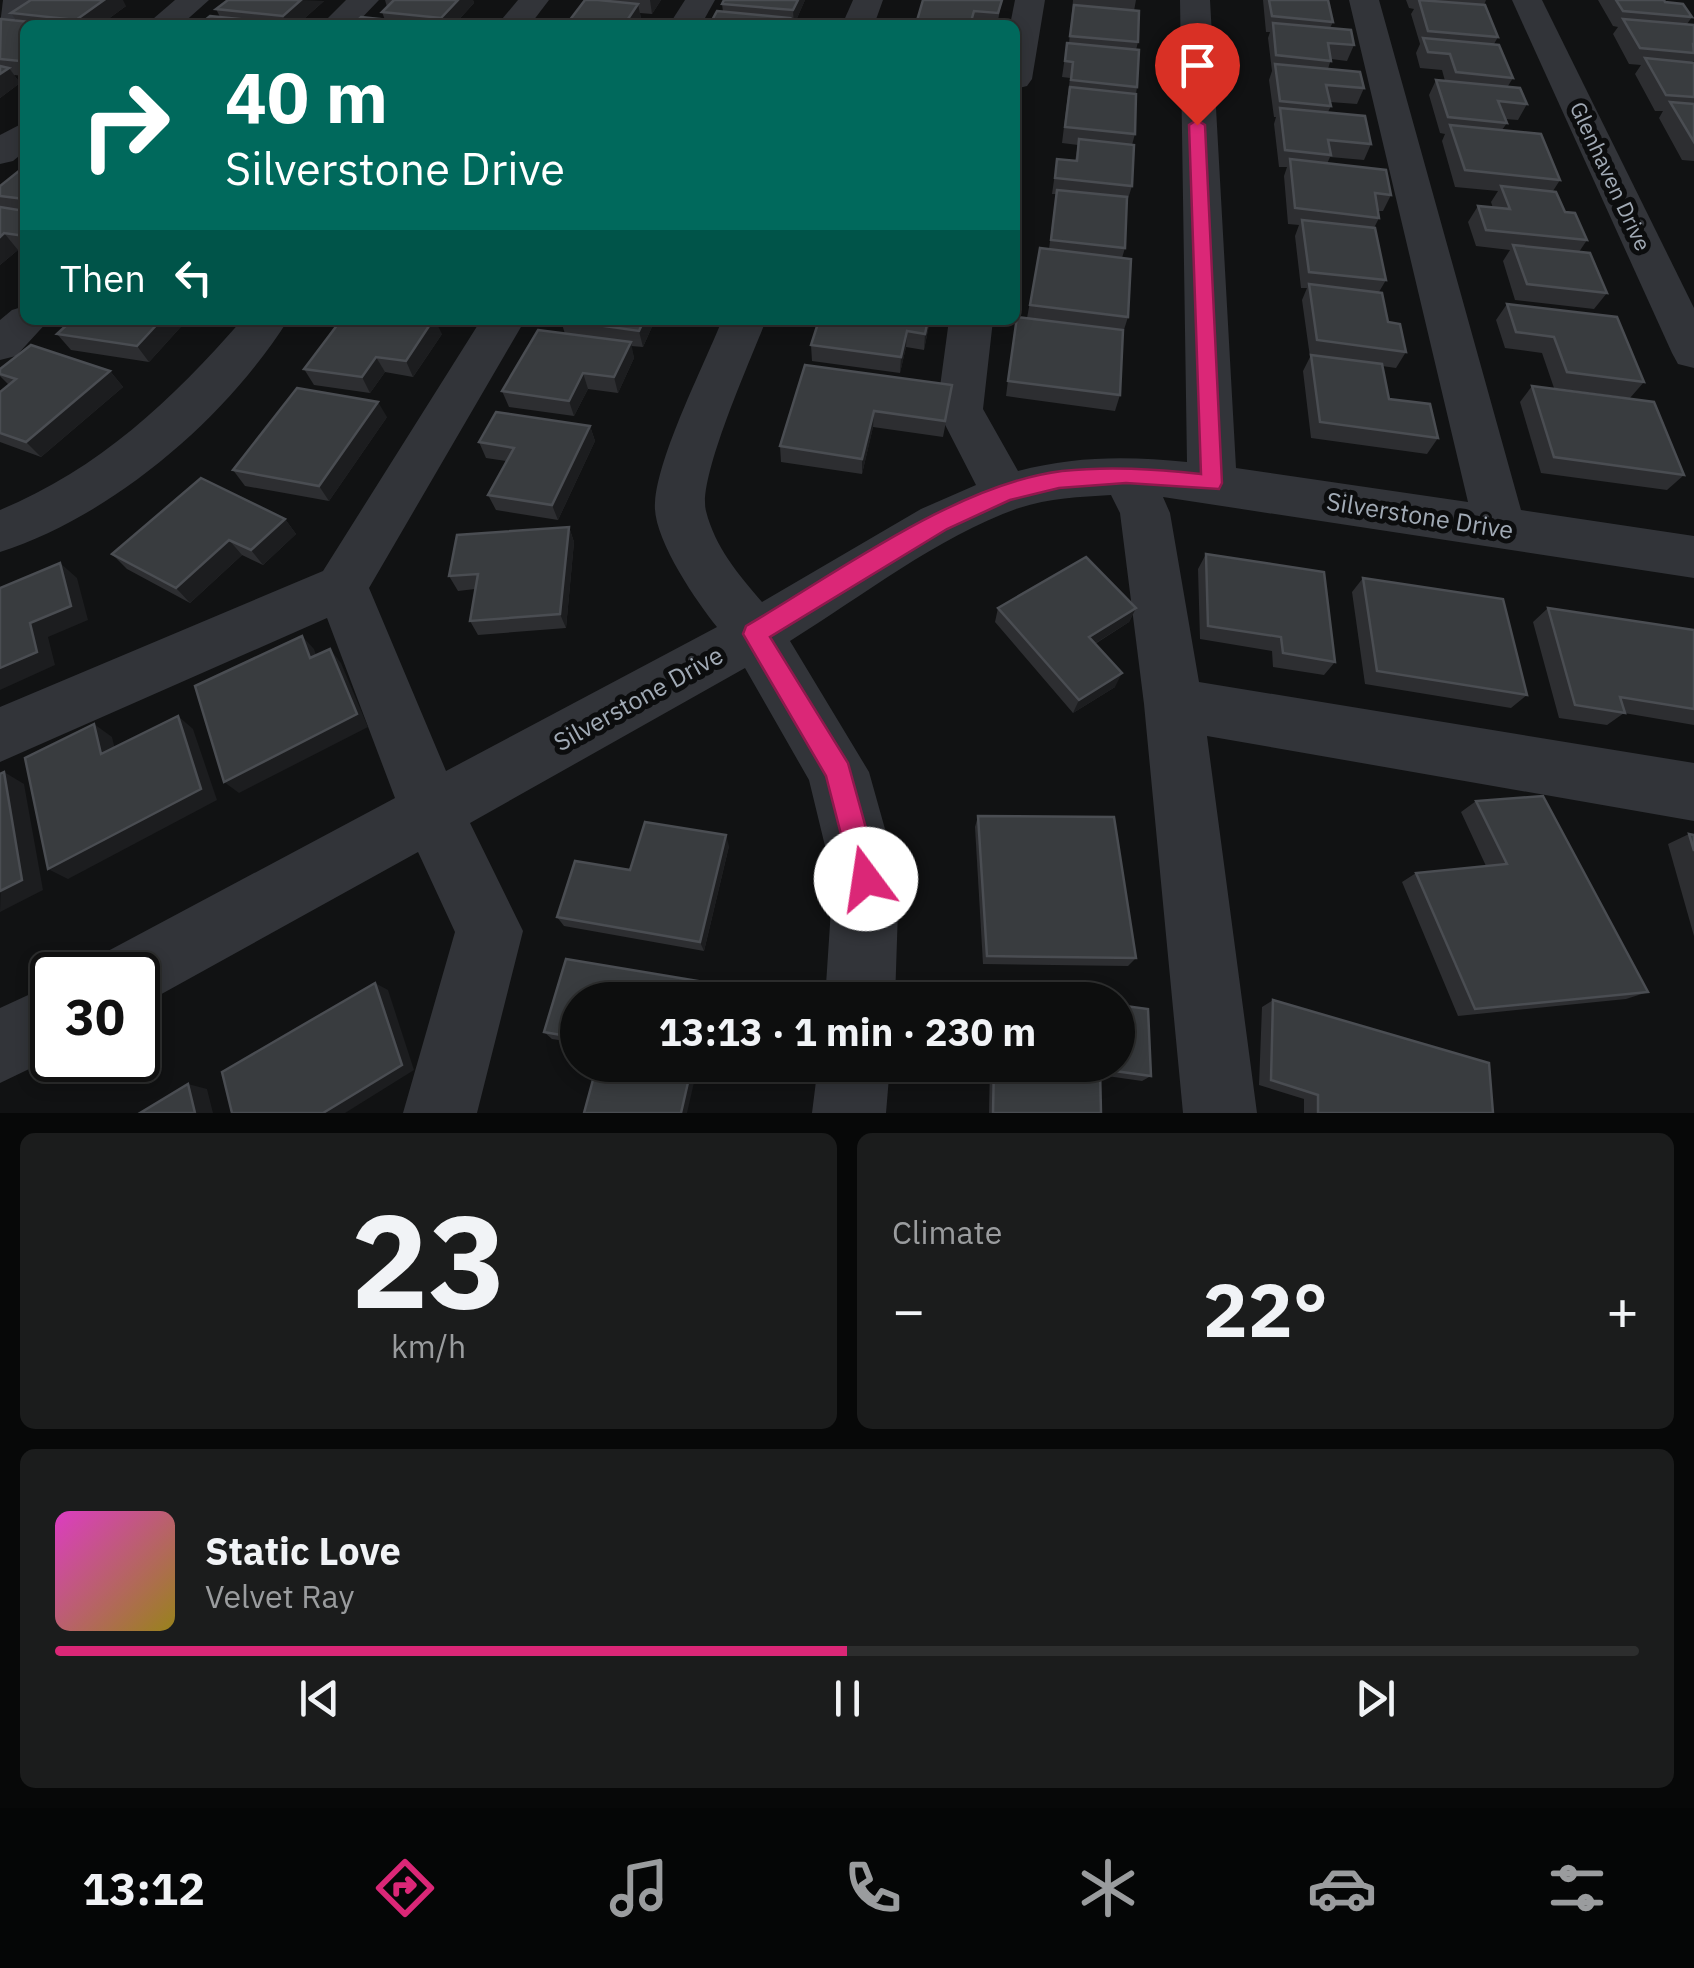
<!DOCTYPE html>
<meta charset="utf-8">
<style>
body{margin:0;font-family:"IBM Plex Sans",sans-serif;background:#1b1c1c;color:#f1f3f6;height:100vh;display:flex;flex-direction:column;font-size:38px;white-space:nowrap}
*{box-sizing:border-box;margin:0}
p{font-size:32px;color:#9a9c9e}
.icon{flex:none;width:55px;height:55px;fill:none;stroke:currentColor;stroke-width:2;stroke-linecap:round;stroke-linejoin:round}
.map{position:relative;height:1113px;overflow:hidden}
.side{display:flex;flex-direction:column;gap:20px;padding:20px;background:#070808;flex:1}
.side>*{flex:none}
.guide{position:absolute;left:20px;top:20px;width:1000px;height:305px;border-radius:15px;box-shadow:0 5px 15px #0003,0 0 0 2px #2d2e2e;background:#00695c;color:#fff;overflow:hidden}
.speed{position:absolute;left:30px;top:952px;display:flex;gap:20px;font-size:50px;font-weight:700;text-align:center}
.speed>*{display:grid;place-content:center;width:130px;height:130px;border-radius:50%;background:#0d0e0e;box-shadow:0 5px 15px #0003,0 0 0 2px #2d2e2e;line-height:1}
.speed .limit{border:5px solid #111;border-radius:15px;background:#fff;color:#111}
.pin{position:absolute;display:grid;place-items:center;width:85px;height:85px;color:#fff;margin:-102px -42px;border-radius:50% 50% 50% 0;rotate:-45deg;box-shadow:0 0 10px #0007}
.pin .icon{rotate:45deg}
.me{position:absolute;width:110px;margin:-55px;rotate:346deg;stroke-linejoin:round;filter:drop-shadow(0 0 8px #0008)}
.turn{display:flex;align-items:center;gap:35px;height:210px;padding:0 40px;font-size:45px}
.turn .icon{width:130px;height:130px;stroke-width:2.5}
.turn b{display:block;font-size:70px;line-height:85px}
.then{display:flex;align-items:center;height:95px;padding:0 40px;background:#0003;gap:20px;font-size:38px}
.big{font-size:75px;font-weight:700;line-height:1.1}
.side .widget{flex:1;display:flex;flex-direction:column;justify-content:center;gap:15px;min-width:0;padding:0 35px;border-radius:15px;background:#1b1c1c}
.side .dial{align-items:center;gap:0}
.dial b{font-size:130px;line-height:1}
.song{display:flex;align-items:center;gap:30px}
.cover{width:120px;height:120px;border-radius:15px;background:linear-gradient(135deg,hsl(310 70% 55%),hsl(50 70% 35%))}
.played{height:10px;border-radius:5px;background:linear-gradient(90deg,#db2777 50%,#2d2e2e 50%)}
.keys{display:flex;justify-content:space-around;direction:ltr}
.heat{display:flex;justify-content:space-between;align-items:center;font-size:55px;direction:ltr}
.side .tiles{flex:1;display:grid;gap:20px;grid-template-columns:1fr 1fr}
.widget:last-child{grid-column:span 2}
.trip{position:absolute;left:560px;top:982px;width:575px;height:100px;border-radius:50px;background:#0d0e0e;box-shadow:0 5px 15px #0003,0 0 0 2px #2d2e2e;font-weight:700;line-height:100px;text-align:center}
.tab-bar{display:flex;height:160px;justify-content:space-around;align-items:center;background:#050606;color:#9a9c9e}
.tab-bar .icon{width:70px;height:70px}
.tab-bar .current{color:#db2777}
.tab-bar b{font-size:45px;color:#f1f3f6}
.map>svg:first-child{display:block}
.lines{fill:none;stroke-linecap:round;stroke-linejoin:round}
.minor{fill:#323439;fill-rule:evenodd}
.wall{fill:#2d2e31}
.shaded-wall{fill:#1c1d1f}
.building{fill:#393c3f;stroke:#4a4d52;stroke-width:2.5}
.route{fill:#db2777;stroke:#8e194d;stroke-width:2.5}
.labels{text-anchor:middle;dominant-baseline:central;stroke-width:10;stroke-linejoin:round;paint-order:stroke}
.far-street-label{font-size:22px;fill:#a1aab5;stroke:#0c0d0e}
.street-label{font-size:25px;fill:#a1aab5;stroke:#0c0d0e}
</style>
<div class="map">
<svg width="1694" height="1113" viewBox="0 0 1694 1113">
<rect width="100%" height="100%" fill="#111213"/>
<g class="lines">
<g class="minor">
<path d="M3,0H38L11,23L0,25Z"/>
<path d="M175,0H209L181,25H146Z"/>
<path d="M346,0H379L355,25H321Z"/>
<path d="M518,0H549L530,25H497Z"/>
<path d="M685,0H715L701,25H669Z"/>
<path d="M853,0H883L874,25H842Z"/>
<path d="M1015,0H1045L1032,79L1027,86L1015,89V25H1010Z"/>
<path d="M1180,0H1210L1236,468L1468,502L1349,0H1379L1521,510L1694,536V578L1163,497L1170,513L1199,682L1694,763V821L1207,736L1257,1113H1183L1144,704L1120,513L1111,495C1080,497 1049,498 1019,508C937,537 863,596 790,641L869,772L899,879L895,1000H825L833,879L809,780L745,668L470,823L523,931L477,1113H403L455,932L418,852L138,1007V975H97L108,951L395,798L327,618L0,762V707L323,571L481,320H525L369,588L446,771L717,627C696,601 652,537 655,503C658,455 703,368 722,320H766C752,357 697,478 706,511C715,547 738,574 762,602L921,509L976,485L937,409L949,320H993L983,409L1018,471C1075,456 1128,456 1187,462Z"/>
<path d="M1512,0H1542L1694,308V368L1678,364L1672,353Z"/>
<path d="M25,122V151L13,161L0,164V135Z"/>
<path d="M25,306V320H49L16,356L0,360V320L12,310Z"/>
<path d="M242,320H288C225,420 112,516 0,552V510C99,469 172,400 242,320Z"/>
<path d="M52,984V1058L0,1083V1008Z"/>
<path d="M818,1065H890L886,1113H812Z"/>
</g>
</g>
<g class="wall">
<path d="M385,0H473L474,3L454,25H353L385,20L382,12L387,7Z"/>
<path d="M585,0H661L652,14L640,13L641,19L637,25H566Z"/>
<path d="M805,0L794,25H696L711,22L723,12L722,4Z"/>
<path d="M923,0H1002L997,25H916Z"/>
<path d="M1073,0H1136L1134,11L1138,42L1136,50L1137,87L1136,94L1135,134L1132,145V186L1127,202L1125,248L1122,258L1128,317L1123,333L1120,395L1115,411L1006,396L1014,333L1027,318L1040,248L1049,249L1056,194H1052L1057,159L1075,161L1078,145L1062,143L1070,78L1062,77L1067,43H1069Z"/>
<path d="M1263,0H1328L1333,22L1330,28L1354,45L1347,61L1331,59L1328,69L1364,88L1357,104L1330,102L1331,106L1328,112L1371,144L1364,160L1330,157L1327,164L1391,195L1383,211H1378L1379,218L1374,228L1386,280L1379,292L1388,322L1406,352L1396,368L1382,366L1389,399L1438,438L1427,454L1311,438L1303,371L1310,357L1302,300L1307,288H1301L1295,236L1299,225L1288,224L1284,176L1287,167H1279L1274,124L1276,117H1274L1269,80L1272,71L1268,38L1270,32H1266Z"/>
<path d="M1406,0H1486L1484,5L1498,37L1494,44L1513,78L1508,86L1527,104L1518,120L1505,119L1507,123L1502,130L1560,180L1553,191L1565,212L1587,240L1579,252L1607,293L1594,309L1515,300L1503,261L1510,250L1476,246L1468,222L1478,206L1493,208L1491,202L1498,191L1455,187L1442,141L1445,134L1440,133L1429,95L1436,80L1445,81L1442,70L1420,68L1416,53L1420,44L1411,14L1414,9L1409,8Z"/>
<path d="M1598,0H1664L1692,17L1687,24L1694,25V61L1692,62L1694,63V161L1682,160L1659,118L1663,111H1655L1635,74L1641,65L1629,64L1613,34L1618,27L1613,26Z"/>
<path d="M324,1L297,25H199L220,17L216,9Z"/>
<path d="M126,6L100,25H25V76L14,75L20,83L0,98V20H16L11,13Z"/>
<path d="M25,166V251L18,250L0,265V186Z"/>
<path d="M1507,304L1644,382L1630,398L1554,388L1542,353L1505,348L1496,320Z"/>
<path d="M72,320H187L149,362L71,350L57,334Z"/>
<path d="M655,320L643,347L631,346L634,358L618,393L588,389L574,416L509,407L502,391L565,334L561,321Z"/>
<path d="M819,320H930L924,350L906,347L900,373L812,361L811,345Z"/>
<path d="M442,334L413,377L385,372L370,393L314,385L304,369Z"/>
<path d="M805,365L950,401L943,437L873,427L862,474L781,462L780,446Z"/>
<path d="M0,369L110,371L123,387L41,457L0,442V392L9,385L0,376Z"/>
<path d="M1532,386L1684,475L1667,490L1541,473L1520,402Z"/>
<path d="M387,417L329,501L245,486L233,470Z"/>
<path d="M590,426L595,441L558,520L496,510L488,495L506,461L486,458L479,442Z"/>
<path d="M285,519L296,534L263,565L242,555L190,603L127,569L112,554Z"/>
<path d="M569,527L574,542L566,628L478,635L470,621L475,589L458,591L449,576Z"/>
<path d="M1206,554L1335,662L1324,675L1273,667L1272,651L1200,639L1198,569Z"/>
<path d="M1363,578L1527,695L1511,708L1365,684L1352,592Z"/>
<path d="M998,608H1136L1129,622L1095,644L1115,687L1073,713L995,622Z"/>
<path d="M1548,608L1694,630V725L1624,713L1607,725L1559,718L1533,622Z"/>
<path d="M1476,801L1648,992L1626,999L1458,1016L1402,882L1416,873L1486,866L1461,812Z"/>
<path d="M978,816L1136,958L1128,966L983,964L975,827Z"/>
<path d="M1689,834L1694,835V936L1668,844Z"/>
<path d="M729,846L704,951L564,926L557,917L630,870Z"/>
<path d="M566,959L710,983L714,991L712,1000H578V1043L552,1039L544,1032Z"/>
<path d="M1273,1000L1493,1113H1304V1099L1259,1085L1262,1007Z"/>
<path d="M990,1065H1118L1151,1076L1142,1081L1100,1075L1101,1113H989Z"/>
</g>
<g class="shaded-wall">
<path d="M104,0H123L126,6L100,25H79L76,20Z"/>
<path d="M301,0L324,1L297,25H287L283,16Z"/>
<path d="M458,0H473L474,3L454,25H444L441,18Z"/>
<path d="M650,0H661L652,14Z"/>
<path d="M798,0H805L794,25L793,10Z"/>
<path d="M638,4L641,19L637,25H624Z"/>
<path d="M9,68L20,83L0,98V74Z"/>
<path d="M4,233L18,250L0,265V237Z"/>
<path d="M161,320H187L149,362L137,346Z"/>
<path d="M433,320H435L442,334L413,377L406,361Z"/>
<path d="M644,320H655L643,347L639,331Z"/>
<path d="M928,320H930L924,350L925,334Z"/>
<path d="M907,331L906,347L900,373L901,357Z"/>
<path d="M631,342L634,358L618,393L614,377Z"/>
<path d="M376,357L385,372L370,393L362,377Z"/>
<path d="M110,371L123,387L41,457L26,442Z"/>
<path d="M583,373L588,389L574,416L569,401Z"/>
<path d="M378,402L387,417L329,501L319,486Z"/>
<path d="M874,411L873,427L862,474V459Z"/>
<path d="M590,426L595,441L558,520L552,505Z"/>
<path d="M285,519L296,534L263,565L251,550Z"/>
<path d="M569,527L574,542L566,628L560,614Z"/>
<path d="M229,540L242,555L190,603L176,588Z"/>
<path d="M60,563L77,578L88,620L48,637L55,665L0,690V668L30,623Z"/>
<path d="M1136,608L1129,622L1083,651L1089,637Z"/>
<path d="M302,636L314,649L322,672L310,658Z"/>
<path d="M330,649L341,663L368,727L239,793L224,782Z"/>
<path d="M1122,673L1115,687L1073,713L1079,700Z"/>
<path d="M178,716L193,729L217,800L68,879L48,869Z"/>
<path d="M94,724L112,737L119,766L101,754Z"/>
<path d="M4,772L24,784L43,890L0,912Z"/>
<path d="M726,835L729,846L704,951L700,942Z"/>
<path d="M375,983L388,990L414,1070L345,1113H323Z"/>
<path d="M710,983L714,991L712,1000H707Z"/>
<path d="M692,1065H698L687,1113H681Z"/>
<path d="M188,1084L207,1089L213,1113H195Z"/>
</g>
<g class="building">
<path d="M31,0H104L76,20L11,13Z"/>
<path d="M228,0H301L283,16L216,9Z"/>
<path d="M394,0H458L441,18L382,12Z"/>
<path d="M585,0H598L638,4L624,25H566Z"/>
<path d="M724,0H798L793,10L722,4Z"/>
<path d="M923,0H1002L998,13L974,11L970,25L916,24Z"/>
<path d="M1269,0H1328L1333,22L1272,16Z"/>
<path d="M1419,0L1485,5L1498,37L1428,31Z"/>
<path d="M1616,0H1664L1665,2L1683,4L1692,17L1623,11Z"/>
<path d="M1074,5L1139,11L1138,42L1070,36Z"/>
<path d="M717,11L790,18L787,25H696L698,21L711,22Z"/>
<path d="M210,16L269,22L266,25H199Z"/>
<path d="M361,17L435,25H353Z"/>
<path d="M1,19L59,25H25V57L20,61L0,59Z"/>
<path d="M1623,19L1694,25V44H1693L1694,53L1640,48Z"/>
<path d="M1273,23L1351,30L1354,45L1328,43L1331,61L1276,55Z"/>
<path d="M1423,38L1499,45L1513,78L1456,72L1450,54L1428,52Z"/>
<path d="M1067,43L1139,50L1137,87L1071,80L1073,62L1065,61Z"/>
<path d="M1645,58L1694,63V97L1666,95Z"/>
<path d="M1275,64L1360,72L1364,88L1326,85L1331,106L1280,101Z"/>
<path d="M0,66L9,68L0,74Z"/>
<path d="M1436,80L1520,88L1527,104L1498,101L1507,123L1448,117Z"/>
<path d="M1070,87L1136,94L1135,134L1065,127Z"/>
<path d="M1670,102L1694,104V142Z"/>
<path d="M1280,108L1365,116L1371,144L1328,140L1331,155L1285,150Z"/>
<path d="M1450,125L1541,134L1560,180L1465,170Z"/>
<path d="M1079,139L1134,145L1132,186L1055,178L1057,159L1077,161Z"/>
<path d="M1290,159L1386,170L1391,195L1375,193L1379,218L1295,208Z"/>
<path d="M25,166V199L0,196V186Z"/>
<path d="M1501,186L1556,192L1565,212L1575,213L1587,240L1486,230L1478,206L1510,209Z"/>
<path d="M1057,190L1127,197L1125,248L1051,240Z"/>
<path d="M0,207L25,211V236L4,233L0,237Z"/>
<path d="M1302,220L1375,228L1386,280L1309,272Z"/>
<path d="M1513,245L1590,253L1607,293L1527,284Z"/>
<path d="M1040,248L1131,259L1128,317L1030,305Z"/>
<path d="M1309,284L1382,293L1388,322L1400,324L1406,352L1317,340Z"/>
<path d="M1507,304L1617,317L1644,382L1567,372L1554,337L1516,332Z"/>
<path d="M1017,317L1123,330L1120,395L1008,381Z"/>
<path d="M72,320H161L137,346L57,334Z"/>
<path d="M341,320H433L406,361L376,357L362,377L304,369Z"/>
<path d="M562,320H644L639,331Z"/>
<path d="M819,320H928L925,334L907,331L901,357L811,345Z"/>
<path d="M538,330L631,342L614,377L583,373L569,401L502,391Z"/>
<path d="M31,345L110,371L26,442L0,433V392L16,379L0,374V369Z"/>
<path d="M1311,355L1382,364L1389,399L1430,404L1438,438L1320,422Z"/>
<path d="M805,365L952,385L945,421L874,411L862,459L780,446Z"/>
<path d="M1532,386L1654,402L1684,475L1554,457Z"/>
<path d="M297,388L378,402L319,486L233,470Z"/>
<path d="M496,412L590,426L552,505L488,495L514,448L479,442Z"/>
<path d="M201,478L285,519L251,550L229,540L176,588L112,554Z"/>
<path d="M569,527L560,614L470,621L478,574L449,576L457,535Z"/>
<path d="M1206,554L1324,572L1335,662L1283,653L1281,637L1208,626Z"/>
<path d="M1086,557L1136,608L1089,637L1122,673L1079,700L998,608Z"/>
<path d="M60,563L71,606L30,623L37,652L0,668V588Z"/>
<path d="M1363,578L1503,599L1527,695L1377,671Z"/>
<path d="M1548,608L1694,630V709L1620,697L1625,713L1575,705Z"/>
<path d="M302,636L310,658L330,649L357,714L224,782L195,686Z"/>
<path d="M178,716L201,789L48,869L25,758L94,724L101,754Z"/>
<path d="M4,772L22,880L0,891V774Z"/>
<path d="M1543,796L1648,992L1475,1009L1416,873L1507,864L1476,801Z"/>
<path d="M978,816L1114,817L1136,958L987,956Z"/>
<path d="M645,822L726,835L700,942L557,917L575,861L630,870Z"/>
<path d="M1689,834L1694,835V851Z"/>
<path d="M566,959L710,983L707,1000H578V1038L544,1032Z"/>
<path d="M375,983L402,1065L323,1113H232L222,1072Z"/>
<path d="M997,990L1077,1000H997Z"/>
<path d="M1273,1000L1489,1063L1493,1113H1318V1095L1271,1080Z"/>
<path d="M1118,1005L1148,1009L1151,1076L1100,1069L1101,1113H993L994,1065H1118Z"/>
<path d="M597,1065H692L681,1113H584Z"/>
<path d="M188,1084L195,1113H140Z"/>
</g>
<path class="route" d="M1197,120L1205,125L1222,483L1219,489L1126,483L1059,488L1010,500L947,529L770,637L848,763L880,879L876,889L866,893L855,889L826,776L743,634L746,626C837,573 957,484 1062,471C1109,466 1154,469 1201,474L1189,125Z"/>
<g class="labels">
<g class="far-street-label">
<text transform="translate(1611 176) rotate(65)">Glenhaven Drive</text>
</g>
<g class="street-label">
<text transform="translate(1420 515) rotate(9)">Silverstone Drive</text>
<text transform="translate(638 698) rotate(-29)">Silverstone Drive</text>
</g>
</g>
</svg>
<div class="speed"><div class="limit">30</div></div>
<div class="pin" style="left:1197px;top:125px;background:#d93025"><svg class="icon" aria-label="arrive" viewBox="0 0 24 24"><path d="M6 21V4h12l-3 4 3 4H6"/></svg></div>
<svg class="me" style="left:866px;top:879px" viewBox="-20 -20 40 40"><circle r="19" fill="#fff"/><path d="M0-13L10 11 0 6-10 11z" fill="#db2777"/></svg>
<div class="trip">13:13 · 1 min · 230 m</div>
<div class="guide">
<div class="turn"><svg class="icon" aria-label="right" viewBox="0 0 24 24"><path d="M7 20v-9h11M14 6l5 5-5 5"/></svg><div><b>40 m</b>Silverstone Drive</div></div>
<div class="then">Then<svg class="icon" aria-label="left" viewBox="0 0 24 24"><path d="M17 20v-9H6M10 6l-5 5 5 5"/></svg></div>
</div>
</div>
<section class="side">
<div class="tiles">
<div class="widget dial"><b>23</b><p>km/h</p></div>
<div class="widget"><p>Climate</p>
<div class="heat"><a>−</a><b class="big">22°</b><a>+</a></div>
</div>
<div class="widget">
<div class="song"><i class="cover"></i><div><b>Static Love</b><p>Velvet Ray</p></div></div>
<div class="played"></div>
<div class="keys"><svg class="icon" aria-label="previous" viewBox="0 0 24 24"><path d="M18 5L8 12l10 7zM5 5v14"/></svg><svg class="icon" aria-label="pause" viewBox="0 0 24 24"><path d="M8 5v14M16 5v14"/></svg><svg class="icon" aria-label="next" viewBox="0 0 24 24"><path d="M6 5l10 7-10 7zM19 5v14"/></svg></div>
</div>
</div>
</section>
<nav class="tab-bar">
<b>13:12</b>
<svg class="icon current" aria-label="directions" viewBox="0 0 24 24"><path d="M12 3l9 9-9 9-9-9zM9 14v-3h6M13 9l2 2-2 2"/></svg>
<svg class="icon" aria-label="music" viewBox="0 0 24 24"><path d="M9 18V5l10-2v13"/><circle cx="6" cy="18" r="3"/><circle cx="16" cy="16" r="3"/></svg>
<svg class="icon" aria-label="phone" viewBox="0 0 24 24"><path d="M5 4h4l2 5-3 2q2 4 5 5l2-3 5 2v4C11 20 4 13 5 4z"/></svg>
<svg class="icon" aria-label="climate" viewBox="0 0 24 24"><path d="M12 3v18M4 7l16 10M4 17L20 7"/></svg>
<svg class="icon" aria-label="car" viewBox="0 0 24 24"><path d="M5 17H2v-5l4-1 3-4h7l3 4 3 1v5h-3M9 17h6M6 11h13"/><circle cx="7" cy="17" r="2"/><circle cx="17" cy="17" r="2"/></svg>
<svg class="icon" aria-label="filters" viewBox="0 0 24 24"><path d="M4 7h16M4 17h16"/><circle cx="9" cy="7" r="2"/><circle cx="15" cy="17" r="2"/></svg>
</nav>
